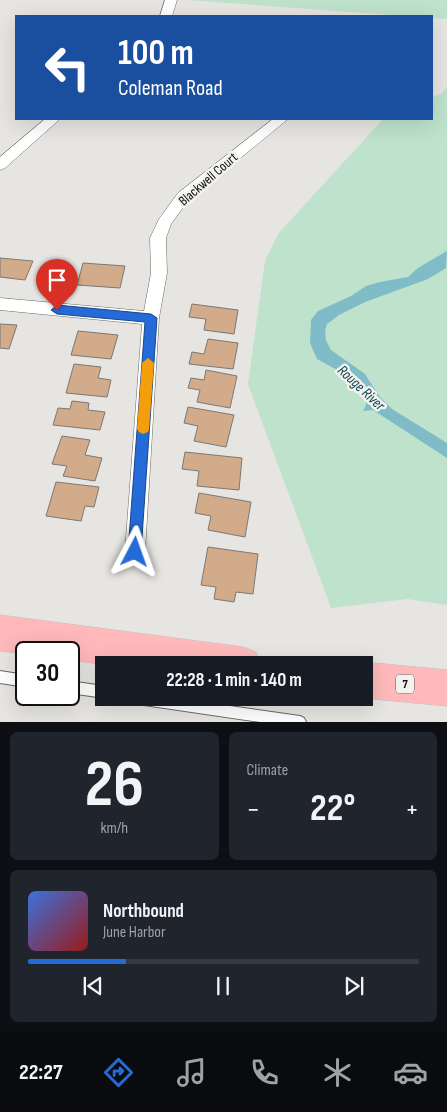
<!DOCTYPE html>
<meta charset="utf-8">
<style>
body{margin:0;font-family:"Sofia Sans Condensed",sans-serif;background:#20242c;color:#f1f3f6;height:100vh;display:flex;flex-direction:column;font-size:19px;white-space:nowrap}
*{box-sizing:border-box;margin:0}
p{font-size:16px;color:#9ea1a6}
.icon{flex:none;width:28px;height:28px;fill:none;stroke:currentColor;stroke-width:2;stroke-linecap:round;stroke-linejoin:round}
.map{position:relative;height:722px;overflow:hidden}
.sheet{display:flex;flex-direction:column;gap:10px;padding:10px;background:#0d0f14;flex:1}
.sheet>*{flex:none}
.top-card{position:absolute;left:15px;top:15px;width:418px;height:105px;border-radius:0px;box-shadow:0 5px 20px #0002;background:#1a4fa0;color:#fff;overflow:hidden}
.speed{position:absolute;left:15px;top:641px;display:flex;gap:10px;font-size:25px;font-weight:700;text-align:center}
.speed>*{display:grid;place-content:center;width:65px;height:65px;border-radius:50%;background:#171b24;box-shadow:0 5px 20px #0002;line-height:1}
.speed .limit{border:2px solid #111;border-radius:8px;background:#fff;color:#111}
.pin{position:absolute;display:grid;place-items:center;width:42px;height:42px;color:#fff;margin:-51px -21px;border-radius:50% 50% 50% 0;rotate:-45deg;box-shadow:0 0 5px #0007}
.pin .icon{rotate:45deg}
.me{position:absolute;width:55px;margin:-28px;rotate:4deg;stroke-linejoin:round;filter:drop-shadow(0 0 4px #0008)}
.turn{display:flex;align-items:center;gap:18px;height:105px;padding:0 20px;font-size:22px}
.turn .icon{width:65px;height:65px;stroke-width:2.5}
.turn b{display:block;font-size:35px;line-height:42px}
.big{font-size:38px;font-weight:700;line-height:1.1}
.sheet .tile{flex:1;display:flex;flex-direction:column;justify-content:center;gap:8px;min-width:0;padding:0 18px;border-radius:8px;background:#20242c}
.sheet .dial{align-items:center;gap:0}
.dial b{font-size:65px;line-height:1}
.song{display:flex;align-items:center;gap:15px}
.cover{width:60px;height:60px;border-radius:8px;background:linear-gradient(135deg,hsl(220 70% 55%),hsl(0 70% 35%))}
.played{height:5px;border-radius:2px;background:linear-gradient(90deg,#256bd7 25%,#363941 25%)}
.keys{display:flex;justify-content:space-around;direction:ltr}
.heat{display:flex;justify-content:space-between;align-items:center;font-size:28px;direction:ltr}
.sheet .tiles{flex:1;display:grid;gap:10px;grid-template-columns:1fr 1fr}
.tile:last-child{grid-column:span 2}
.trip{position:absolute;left:95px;top:656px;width:278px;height:50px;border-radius:0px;background:#171b24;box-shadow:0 5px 20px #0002;font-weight:700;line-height:50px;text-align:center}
.menu{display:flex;height:80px;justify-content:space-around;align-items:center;background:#090b0e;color:#9ea1a6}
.menu .icon{width:35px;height:35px}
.menu .selected{color:#256bd7}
.menu b{font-size:22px;color:#f1f3f6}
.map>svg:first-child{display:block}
.green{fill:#bee2cb}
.water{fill:#80bcc8}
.building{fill:#d2ab8a;stroke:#7b7876}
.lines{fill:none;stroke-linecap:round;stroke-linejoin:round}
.lane-casing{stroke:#696865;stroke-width:2}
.street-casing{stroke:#696865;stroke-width:1}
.primary-casing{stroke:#c0c0c0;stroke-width:1}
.lane{fill:#fff;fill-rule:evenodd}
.street{fill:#fff;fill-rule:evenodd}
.primary{fill:#ffb9ba;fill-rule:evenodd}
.route{fill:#256bd7;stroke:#18468c}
.slow{fill:#f59e0b}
.labels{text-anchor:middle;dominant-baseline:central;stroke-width:5;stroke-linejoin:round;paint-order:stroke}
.shield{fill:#f3f2ef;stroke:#525250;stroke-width:1}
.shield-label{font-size:12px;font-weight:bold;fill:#0d0d0c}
.street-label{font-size:14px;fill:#0d0d0c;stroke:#f3f2ef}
.water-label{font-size:15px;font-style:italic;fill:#114750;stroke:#f3f2ef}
</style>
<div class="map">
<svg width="447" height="722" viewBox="0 0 447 722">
<rect width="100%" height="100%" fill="#e6e5e1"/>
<g class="green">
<path d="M187,0H447V19L431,18V16H405Z"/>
<path d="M447,86V605L407,599L331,608L248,384L265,261L278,234L383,119H431V98L441,94Z"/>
</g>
<path class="water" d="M447,251L446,268L428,279L365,302L339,315L327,324L325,330L326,340L331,350L365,374L379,396L392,409L447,443V458L373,410L363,411L366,405V401L339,371L317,359L310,343L311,320L318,311L351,296L366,286L380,282L408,277L418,268Z"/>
<g class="building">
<path d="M0,258L33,261L25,280L0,277Z"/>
<path d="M83,263L125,266L120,288L77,285Z"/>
<path d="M192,304L238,310L234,334L204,330L206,319L189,317Z"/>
<path d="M0,324L17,325L9,349L0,348Z"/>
<path d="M78,331L118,335L111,359L71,355Z"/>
<path d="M208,339L238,343L233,369L189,364L192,352L204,354Z"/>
<path d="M74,364L101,367L98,378L111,380L107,397L66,393Z"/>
<path d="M206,370L237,376L230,408L197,402L200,390L188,388L191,378L204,380Z"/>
<path d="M72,401L89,403L88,410L105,412L100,430L53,425L58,408L70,409Z"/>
<path d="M188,407L234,415L226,447L194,441L198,426L184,423Z"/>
<path d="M62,436L90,440L85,455L102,458L95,481L63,476L67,466L52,464Z"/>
<path d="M185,452L242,458L239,490L197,486L199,471L182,469Z"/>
<path d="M56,482L99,487L94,507L85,506L81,521L46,516Z"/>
<path d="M199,493L251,502L245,537L208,530L211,516L195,513Z"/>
<path d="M208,547L258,554L253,594L236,592L234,602L214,599L216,587L201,585Z"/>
</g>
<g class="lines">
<g class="lane-casing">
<g id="lane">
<path d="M0,671L26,675V687L0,683Z"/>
<path d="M69,681L104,686L105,698L69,693Z"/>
<path d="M131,698H174L300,716L304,718L306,722H260L137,704L133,702Z"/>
</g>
</g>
<g class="street-casing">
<g id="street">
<path d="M165,0H177L172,16H160Z"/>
<path d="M45,119H60L5,168L0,170V157Z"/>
<path d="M273,119H288L188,201L171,224L166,238L167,273L159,318L145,552L142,559L135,562L128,559L125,552L142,324L0,310V298L144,311L151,273L150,238L159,219L178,193Z"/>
</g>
</g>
<g class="primary-casing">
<g id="primary">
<path d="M0,615L243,647L256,652L261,665H108L69,660V652H26V654L0,651Z"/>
<path d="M364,662L447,670V706L362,698L364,665H356Z"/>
</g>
</g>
<use href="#lane" class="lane"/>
<use href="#street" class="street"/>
<use href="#primary" class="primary"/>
</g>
<path class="route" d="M57,305L151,314L157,318L141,552L139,557L135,559L130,557L128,552L145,322L57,314L51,310Z"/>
<path class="slow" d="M148,358L154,363L149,429L148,432L143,434L139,432L137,429L142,363Z"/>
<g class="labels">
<rect class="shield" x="396" y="674.5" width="18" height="19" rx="4"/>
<g class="shield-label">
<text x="405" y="684">7</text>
</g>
<g class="street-label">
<text transform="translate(208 179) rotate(-41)">Blackwell Court</text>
</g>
<g class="water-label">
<text transform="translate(361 388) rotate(43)">Rouge River</text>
</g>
</g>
</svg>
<div class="speed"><div class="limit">30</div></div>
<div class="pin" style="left:57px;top:310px;background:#d93025"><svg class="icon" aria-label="arrive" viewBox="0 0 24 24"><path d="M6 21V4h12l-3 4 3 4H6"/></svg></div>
<svg class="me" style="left:135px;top:552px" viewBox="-20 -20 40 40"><path d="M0-17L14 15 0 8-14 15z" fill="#256bd7" stroke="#fff" stroke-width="4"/></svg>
<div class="trip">22:28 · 1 min · 140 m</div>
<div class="top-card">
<div class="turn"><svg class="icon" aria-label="left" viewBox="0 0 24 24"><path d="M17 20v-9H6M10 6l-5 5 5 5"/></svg><div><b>100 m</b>Coleman Road</div></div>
</div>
</div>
<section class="sheet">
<div class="tiles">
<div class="tile dial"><b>26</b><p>km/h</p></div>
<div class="tile"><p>Climate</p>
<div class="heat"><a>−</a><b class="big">22°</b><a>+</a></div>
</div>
<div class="tile">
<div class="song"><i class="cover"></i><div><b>Northbound</b><p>June Harbor</p></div></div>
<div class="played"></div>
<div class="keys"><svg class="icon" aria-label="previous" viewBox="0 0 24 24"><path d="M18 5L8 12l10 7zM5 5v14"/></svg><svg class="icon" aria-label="pause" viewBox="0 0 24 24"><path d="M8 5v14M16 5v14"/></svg><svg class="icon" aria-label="next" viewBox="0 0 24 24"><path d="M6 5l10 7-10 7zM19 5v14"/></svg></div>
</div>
</div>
</section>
<nav class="menu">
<b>22:27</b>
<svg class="icon selected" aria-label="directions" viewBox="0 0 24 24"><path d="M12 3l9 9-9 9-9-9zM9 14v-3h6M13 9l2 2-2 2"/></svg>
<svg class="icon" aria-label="music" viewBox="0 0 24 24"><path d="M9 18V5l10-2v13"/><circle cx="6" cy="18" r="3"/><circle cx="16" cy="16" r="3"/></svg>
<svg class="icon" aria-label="phone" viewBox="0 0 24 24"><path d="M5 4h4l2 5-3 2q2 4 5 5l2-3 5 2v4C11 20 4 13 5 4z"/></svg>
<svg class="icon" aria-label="climate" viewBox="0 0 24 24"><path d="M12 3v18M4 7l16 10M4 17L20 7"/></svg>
<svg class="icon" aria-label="car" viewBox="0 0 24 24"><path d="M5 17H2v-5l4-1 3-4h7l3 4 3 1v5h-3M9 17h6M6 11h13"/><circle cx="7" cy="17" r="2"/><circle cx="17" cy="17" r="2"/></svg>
</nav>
